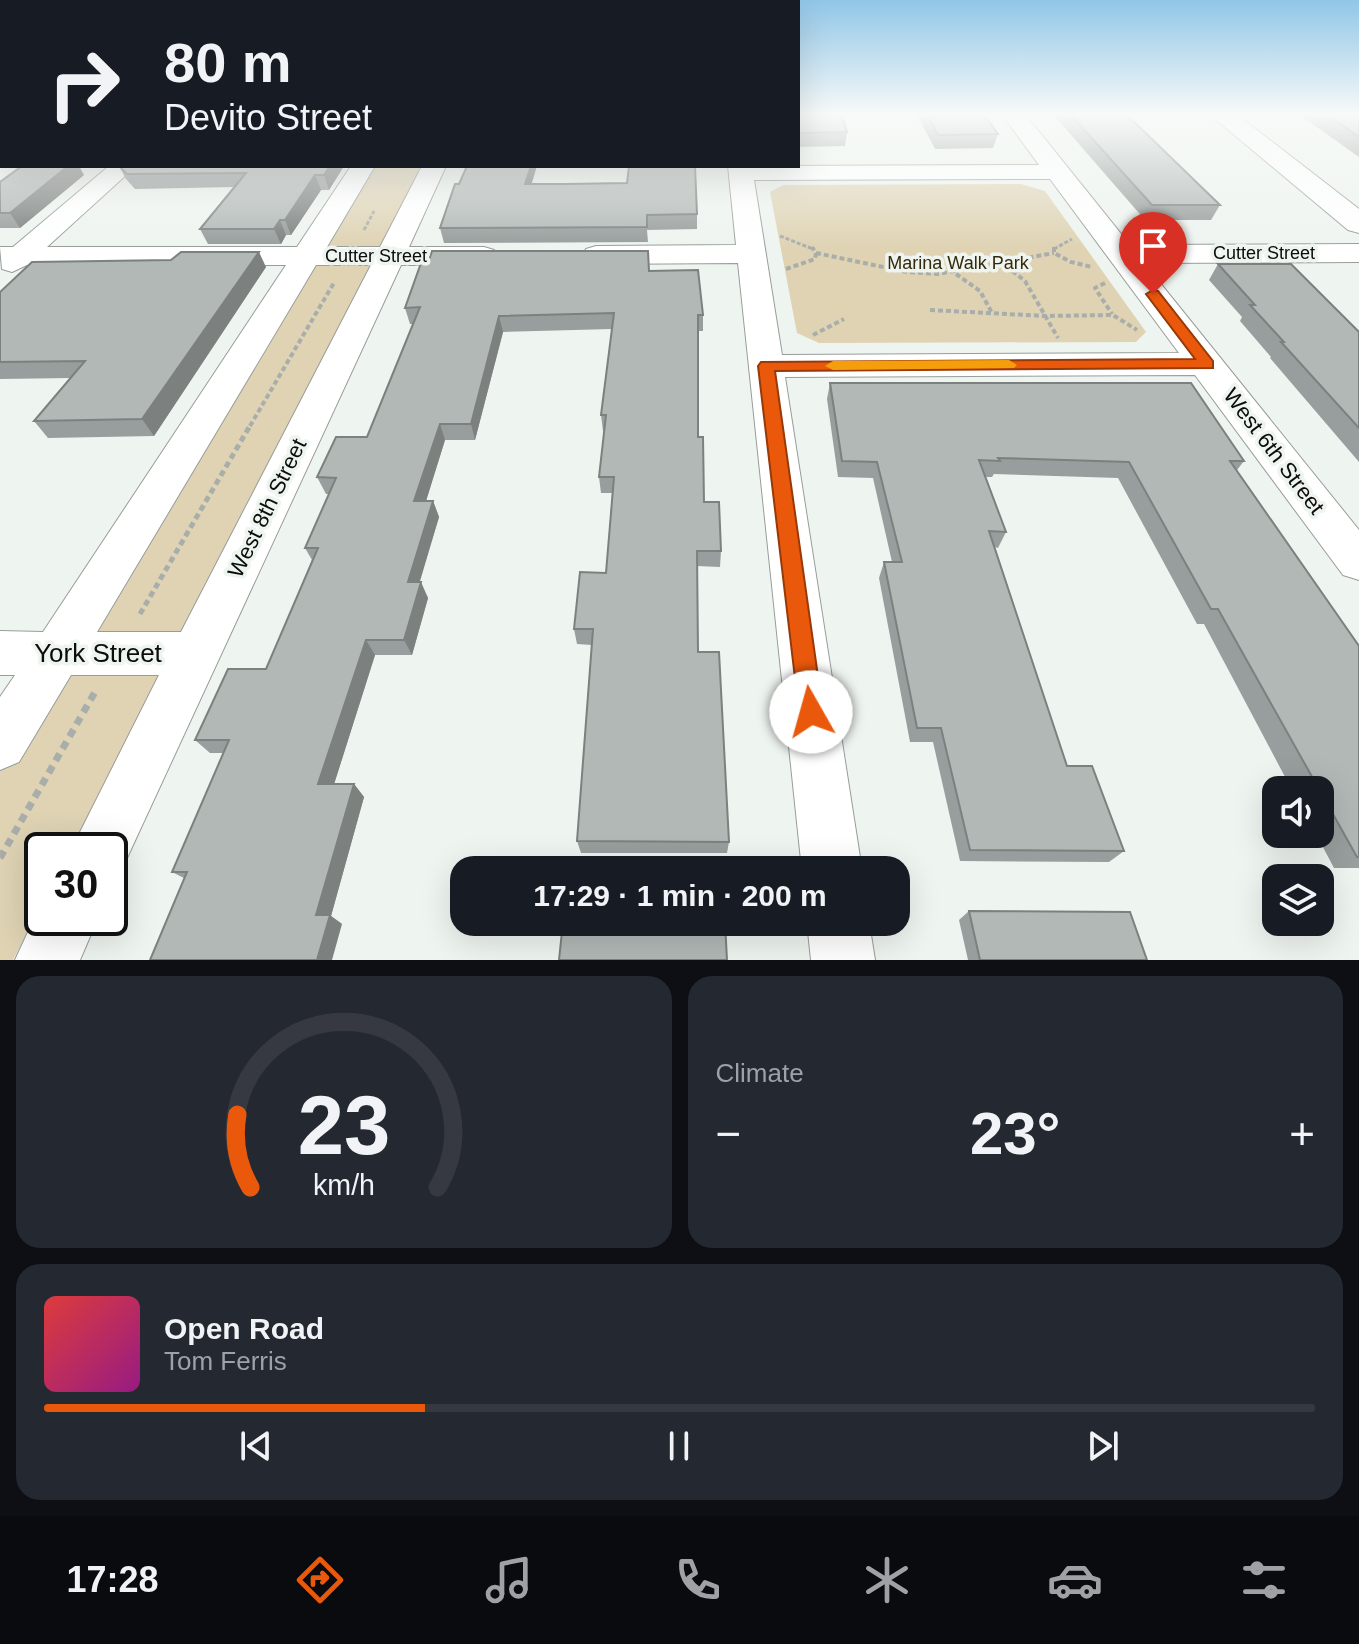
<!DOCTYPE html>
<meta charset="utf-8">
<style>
body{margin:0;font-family:Arial,sans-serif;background:#242831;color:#f1f3f6;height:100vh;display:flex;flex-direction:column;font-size:30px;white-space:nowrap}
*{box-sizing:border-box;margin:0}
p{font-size:26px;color:#9ea1a6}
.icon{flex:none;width:44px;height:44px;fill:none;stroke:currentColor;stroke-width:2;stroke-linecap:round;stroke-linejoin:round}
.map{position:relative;height:960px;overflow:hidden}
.side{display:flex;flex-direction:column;gap:16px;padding:16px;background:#0d0f14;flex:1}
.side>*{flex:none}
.guide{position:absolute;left:0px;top:0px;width:800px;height:168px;box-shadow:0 8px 32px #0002;background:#171b24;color:#f1f3f6;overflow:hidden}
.tools{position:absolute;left:1262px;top:776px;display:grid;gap:16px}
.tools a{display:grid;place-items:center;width:72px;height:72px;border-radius:16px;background:#171b24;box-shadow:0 8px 32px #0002;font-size:40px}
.speed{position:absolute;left:24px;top:832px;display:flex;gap:16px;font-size:40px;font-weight:700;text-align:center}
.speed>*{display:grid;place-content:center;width:104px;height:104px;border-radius:50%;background:#171b24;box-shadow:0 8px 32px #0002;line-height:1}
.speed .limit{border:4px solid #111;border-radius:12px;background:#fff;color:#111}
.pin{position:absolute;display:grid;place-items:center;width:68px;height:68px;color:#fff;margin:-82px -34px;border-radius:50% 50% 50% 0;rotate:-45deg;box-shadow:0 0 8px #0007}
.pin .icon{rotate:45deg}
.me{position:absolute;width:88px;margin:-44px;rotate:353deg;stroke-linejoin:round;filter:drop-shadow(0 0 6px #0008)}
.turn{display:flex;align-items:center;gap:28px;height:168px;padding:0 32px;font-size:36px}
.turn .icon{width:104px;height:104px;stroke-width:2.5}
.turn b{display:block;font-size:56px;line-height:68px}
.big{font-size:60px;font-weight:600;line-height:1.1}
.side .tile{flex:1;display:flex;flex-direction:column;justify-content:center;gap:12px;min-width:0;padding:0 28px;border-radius:24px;background:#242831}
.side .dial{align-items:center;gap:0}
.dial svg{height:208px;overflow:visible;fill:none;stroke:#363941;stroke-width:7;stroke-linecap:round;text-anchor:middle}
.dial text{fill:#f1f3f6;stroke:none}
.song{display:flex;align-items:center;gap:24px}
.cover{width:96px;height:96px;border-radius:12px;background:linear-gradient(135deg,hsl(0 70% 55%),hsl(310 70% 35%))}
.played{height:8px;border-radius:4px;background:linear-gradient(90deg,#ea580c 30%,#363941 30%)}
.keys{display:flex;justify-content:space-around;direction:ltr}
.heat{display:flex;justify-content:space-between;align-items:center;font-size:44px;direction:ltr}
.side .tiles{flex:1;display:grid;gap:16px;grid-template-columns:1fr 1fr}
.tile:last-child{grid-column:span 2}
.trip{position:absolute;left:450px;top:856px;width:460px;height:80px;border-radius:24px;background:#171b24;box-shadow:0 8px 32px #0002;font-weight:600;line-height:80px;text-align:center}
.dock{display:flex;height:128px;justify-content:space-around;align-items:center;background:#090b0e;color:#9ea1a6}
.dock .icon{width:56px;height:56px}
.dock .on{color:#ea580c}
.dock b{font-size:36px;color:#f1f3f6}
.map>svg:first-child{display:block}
.green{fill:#dfd3b4}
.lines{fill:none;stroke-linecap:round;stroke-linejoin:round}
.street-casing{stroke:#989d99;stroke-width:2}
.secondary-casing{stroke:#989d99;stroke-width:2}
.path-far3{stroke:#a9aeaa;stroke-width:3;stroke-dasharray:4 2;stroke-linecap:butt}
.path-far2{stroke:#a9aeaa;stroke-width:4;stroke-dasharray:5 3;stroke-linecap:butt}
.path-far1{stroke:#a9aeaa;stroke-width:5;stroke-dasharray:6 4;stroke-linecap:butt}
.path{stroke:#a9aeaa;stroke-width:7;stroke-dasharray:8 6;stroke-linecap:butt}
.street{fill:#fff;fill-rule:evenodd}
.secondary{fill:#fff;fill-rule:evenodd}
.wall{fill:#989e9d}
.shaded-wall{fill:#7c817f}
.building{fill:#b1b8b6;stroke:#7c817f;stroke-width:2}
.route{fill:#ea580c;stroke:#983908;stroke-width:2}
.slow{fill:#f59e0b}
.labels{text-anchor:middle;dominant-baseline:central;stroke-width:7;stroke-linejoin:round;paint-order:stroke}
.far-street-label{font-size:18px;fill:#0b0c0b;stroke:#eef4ef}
.far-park-label{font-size:18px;fill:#352909;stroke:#eef4ef}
.street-label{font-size:22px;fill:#0b0c0b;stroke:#eef4ef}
.near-street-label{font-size:26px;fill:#0b0c0b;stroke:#eef4ef}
</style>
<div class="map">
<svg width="1359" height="960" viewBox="0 0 1359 960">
<rect width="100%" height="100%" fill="#eef4ef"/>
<g class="green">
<path d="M364,166H421L70,850H42V904L13,960H0V758Z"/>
<path d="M1021,184L1045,191L1146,332L1136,342L819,343L797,333L770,192L783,185Z"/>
</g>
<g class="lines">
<g class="street-casing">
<g id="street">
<path d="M1001,113H1024L1130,245L1359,244V262L1144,263L1359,530V580L1343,575L1195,375L785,377L862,870H802L738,263L596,264L586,261L582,255L586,249L596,246L736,245L728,166L1039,165ZM1050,179L1179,353L782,355L754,180Z"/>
<path d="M109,166H136L47,247H297L351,166H375L327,247H380L422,166H446L409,247H484L494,250L498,256L494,262L484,265H401L121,871L110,875V850H71L159,675H71L19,762L0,770V697L15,675H0V631L43,632L286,265H27L12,272L2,269L0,247H13ZM316,265H371L181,632H97Z"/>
<path d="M42,902V918H98L80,960H15Z"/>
<path d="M807,922H869L875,960H811Z"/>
</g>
</g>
<g class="secondary-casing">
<path id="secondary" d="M1208,113H1235L1359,209V233L1348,230Z"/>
</g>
<g class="path-far3">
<path d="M364,230L374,211"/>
<path d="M780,236L813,249"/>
<path d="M1054,249L1072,239"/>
</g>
<g class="path-far2">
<path d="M1054,247V253L1071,262L1092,267"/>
<path d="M816,253L907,272L938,274L1054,253"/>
<path d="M1006,266L1025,281L1058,338"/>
<path d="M786,269L815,259L816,253L812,247"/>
<path d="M956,274L980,291L992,313"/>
<path d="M1105,283L1095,288L1112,314"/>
<path d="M930,310L1046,316L1113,315L1137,330"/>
<path d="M813,335L844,319"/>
<path d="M250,426L335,281"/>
</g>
<path class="path-far1" d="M140,614L251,424"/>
<path class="path" d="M0,858L95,692"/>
<use href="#street" class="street"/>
<use href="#secondary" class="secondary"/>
</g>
<g class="wall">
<path d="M798,113L847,132L845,146L798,147Z"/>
<path d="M916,113H983L998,134L993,148L935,149Z"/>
<path d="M1052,113H1125L1220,205L1211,220H1145Z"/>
<path d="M1297,113H1359V157Z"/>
<path d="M119,166H344L329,190H321L291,235H286L281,244H208L200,229L234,187L135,189L126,179Z"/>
<path d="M84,175L20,228H0V182Z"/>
<path d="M532,184L697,214V229L647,230L648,242L444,243L440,228Z"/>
<path d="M1218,264L1359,332V462L1270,358L1271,357L1240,321L1242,317L1209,280Z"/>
<path d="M266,267L154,436L48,438L34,421L71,378L0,379V292Z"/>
<path d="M649,271L703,315V331H698V437L704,502L721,551L720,567L697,566L698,652L729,842L727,853H581L577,841L592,645L577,644L574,629L606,573L612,493H601L599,477L604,431H603L601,415L612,329L503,332L475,440H445L426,501H433L439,517L419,582L428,598L412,655H375L334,784H354L364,797L331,916L342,924L184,878L172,872L224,753H210L195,740L266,669L312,560L305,548L329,494H326L317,477L367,437L413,324H410L405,308Z"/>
<path d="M830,383L1244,461L1237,470L1359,646V868H1334L1316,834H1320V790H1292L1204,624H1197L1118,478L994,474L992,477H986L1006,532L998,548L995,547L1067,766L1124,851L1109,862L960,861L933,742H910L879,578L884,562H892L873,478L838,477L827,399Z"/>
<path d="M969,911L1147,960H968L959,920Z"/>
</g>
<g class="shaded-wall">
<path d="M68,166H79L84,175L20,228L10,213Z"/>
<path d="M330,166H344L329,190L324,175Z"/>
<path d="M531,166H537L527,199L525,184Z"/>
<path d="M315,175L321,190L291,235L285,220Z"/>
<path d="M280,220L286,235L281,244L274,229Z"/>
<path d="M259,252L266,267L154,436L142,419Z"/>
<path d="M499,316L503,332L475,440L471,424Z"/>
<path d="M440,424L445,440L421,517L414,501Z"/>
<path d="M433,501L439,517L415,598L408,582Z"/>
<path d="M421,582L428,598L412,655L404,640Z"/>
<path d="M366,640L375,655L330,797L318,784Z"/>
<path d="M354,784L364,797L331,916L342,924L332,960H317L316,915Z"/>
</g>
<g class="building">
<path d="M798,113H841L847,132L798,133Z"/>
<path d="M926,113H983L998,134L938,135Z"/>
<path d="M1069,113H1125L1220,205H1152Z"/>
<path d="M1324,113H1359V137Z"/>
<path d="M22,166H68L10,213H0V182Z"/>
<path d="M119,166H330L324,175H315L285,220H280L274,229H200L246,173L127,174Z"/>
<path d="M467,166H531L525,184H566L627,183L629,166H695L697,214L647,215V227L440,228L455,184H459Z"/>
<path d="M432,251H648L649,271L698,270L703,315H698V437H703L704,502H719L721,551H697L698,652H719L729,842L577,841L593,629H574L580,572L606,573L614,477H599L606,415H601L614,313L499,316L471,424H440L414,501H433L408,582H421L404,640H366L318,784H354L316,915H330L317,960H150L187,872H172L229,740H195L228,669H266L318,548H305L336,478L317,477L336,437H367L420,307L405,308L421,263H428Z"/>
<path d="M181,252H259L142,419L34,421L85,361L0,362V292L32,262L171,260Z"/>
<path d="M1218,264H1291L1359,332V428L1281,342H1284L1250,305H1255Z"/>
<path d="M830,383H1191L1244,461H1230L1359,646V857H1357L1218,609H1211L1129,462L998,458L1000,461L979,460L1006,532L989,531L1067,766H1092L1124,851L970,850L941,728H917L884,562H902L877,462L842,461Z"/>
<path d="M969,911L1130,912L1147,960H980Z"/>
<path d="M563,922H725L727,960H559Z"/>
</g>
<linearGradient id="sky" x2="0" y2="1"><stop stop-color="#91c6e8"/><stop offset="0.46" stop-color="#f7faf8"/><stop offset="1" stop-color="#f7faf8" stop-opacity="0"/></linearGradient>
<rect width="1359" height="248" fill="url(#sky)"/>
<path class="route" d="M1153,290L1158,291L1213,361V368L775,371L823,712L819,720L811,723L803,720L799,712L758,366L761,362L1195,359L1146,294Z"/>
<path class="slow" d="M1009,360L1017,365L1014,368L833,370L825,366L833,361Z"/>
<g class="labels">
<g class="far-street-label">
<text x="1264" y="253">Cutter Street</text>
<text x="376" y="256">Cutter Street</text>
</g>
<g class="far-park-label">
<text x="958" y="263">Marina Walk Park</text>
</g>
<g class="street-label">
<text transform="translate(1274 451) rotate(53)">West 6th Street</text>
<text transform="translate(267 508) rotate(-64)">West 8th Street</text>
</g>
<g class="near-street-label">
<text x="98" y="653">York Street</text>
</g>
</g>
</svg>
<div class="tools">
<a><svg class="icon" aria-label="sound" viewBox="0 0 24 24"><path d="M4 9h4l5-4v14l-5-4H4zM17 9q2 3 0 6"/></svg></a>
<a><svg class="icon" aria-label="layers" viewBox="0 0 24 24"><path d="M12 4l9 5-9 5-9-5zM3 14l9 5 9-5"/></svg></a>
</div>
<div class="speed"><div class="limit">30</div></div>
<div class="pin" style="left:1153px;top:294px;background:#d93025"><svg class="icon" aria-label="arrive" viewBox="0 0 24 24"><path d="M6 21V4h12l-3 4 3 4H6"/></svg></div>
<svg class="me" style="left:811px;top:712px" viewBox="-20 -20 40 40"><circle r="19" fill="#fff"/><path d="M0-13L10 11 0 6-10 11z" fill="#ea580c"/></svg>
<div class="trip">17:29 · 1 min · 200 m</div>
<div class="guide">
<div class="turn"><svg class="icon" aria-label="right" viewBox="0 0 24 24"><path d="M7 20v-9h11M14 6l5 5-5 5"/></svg><div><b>80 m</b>Devito Street</div></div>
</div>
</div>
<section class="side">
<div class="tiles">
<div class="tile dial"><svg viewBox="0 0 100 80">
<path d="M14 69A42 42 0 1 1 86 69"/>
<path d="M14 69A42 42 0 0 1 9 41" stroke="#ea580c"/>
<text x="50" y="56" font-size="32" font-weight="700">23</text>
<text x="50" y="72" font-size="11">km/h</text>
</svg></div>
<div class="tile"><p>Climate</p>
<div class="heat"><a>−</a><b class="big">23°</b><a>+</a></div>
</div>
<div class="tile">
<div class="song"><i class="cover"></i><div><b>Open Road</b><p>Tom Ferris</p></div></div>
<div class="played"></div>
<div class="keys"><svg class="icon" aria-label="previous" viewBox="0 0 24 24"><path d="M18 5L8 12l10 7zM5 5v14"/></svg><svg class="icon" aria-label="pause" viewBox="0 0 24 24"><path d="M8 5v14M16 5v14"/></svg><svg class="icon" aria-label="next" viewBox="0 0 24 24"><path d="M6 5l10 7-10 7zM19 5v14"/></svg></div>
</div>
</div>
</section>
<nav class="dock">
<b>17:28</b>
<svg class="icon on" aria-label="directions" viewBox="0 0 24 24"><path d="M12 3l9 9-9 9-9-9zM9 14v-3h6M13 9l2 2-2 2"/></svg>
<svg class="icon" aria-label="music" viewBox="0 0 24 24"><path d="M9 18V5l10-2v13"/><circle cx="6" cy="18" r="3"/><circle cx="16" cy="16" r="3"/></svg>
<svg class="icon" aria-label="phone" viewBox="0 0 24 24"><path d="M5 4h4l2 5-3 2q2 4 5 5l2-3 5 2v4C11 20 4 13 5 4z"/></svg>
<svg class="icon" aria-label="climate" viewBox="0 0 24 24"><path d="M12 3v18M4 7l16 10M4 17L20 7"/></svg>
<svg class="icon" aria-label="car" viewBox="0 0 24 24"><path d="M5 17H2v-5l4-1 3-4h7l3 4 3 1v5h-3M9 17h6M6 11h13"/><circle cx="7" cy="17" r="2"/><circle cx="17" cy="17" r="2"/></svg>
<svg class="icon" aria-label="filters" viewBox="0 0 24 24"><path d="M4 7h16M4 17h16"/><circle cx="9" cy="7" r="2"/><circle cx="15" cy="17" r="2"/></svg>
</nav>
